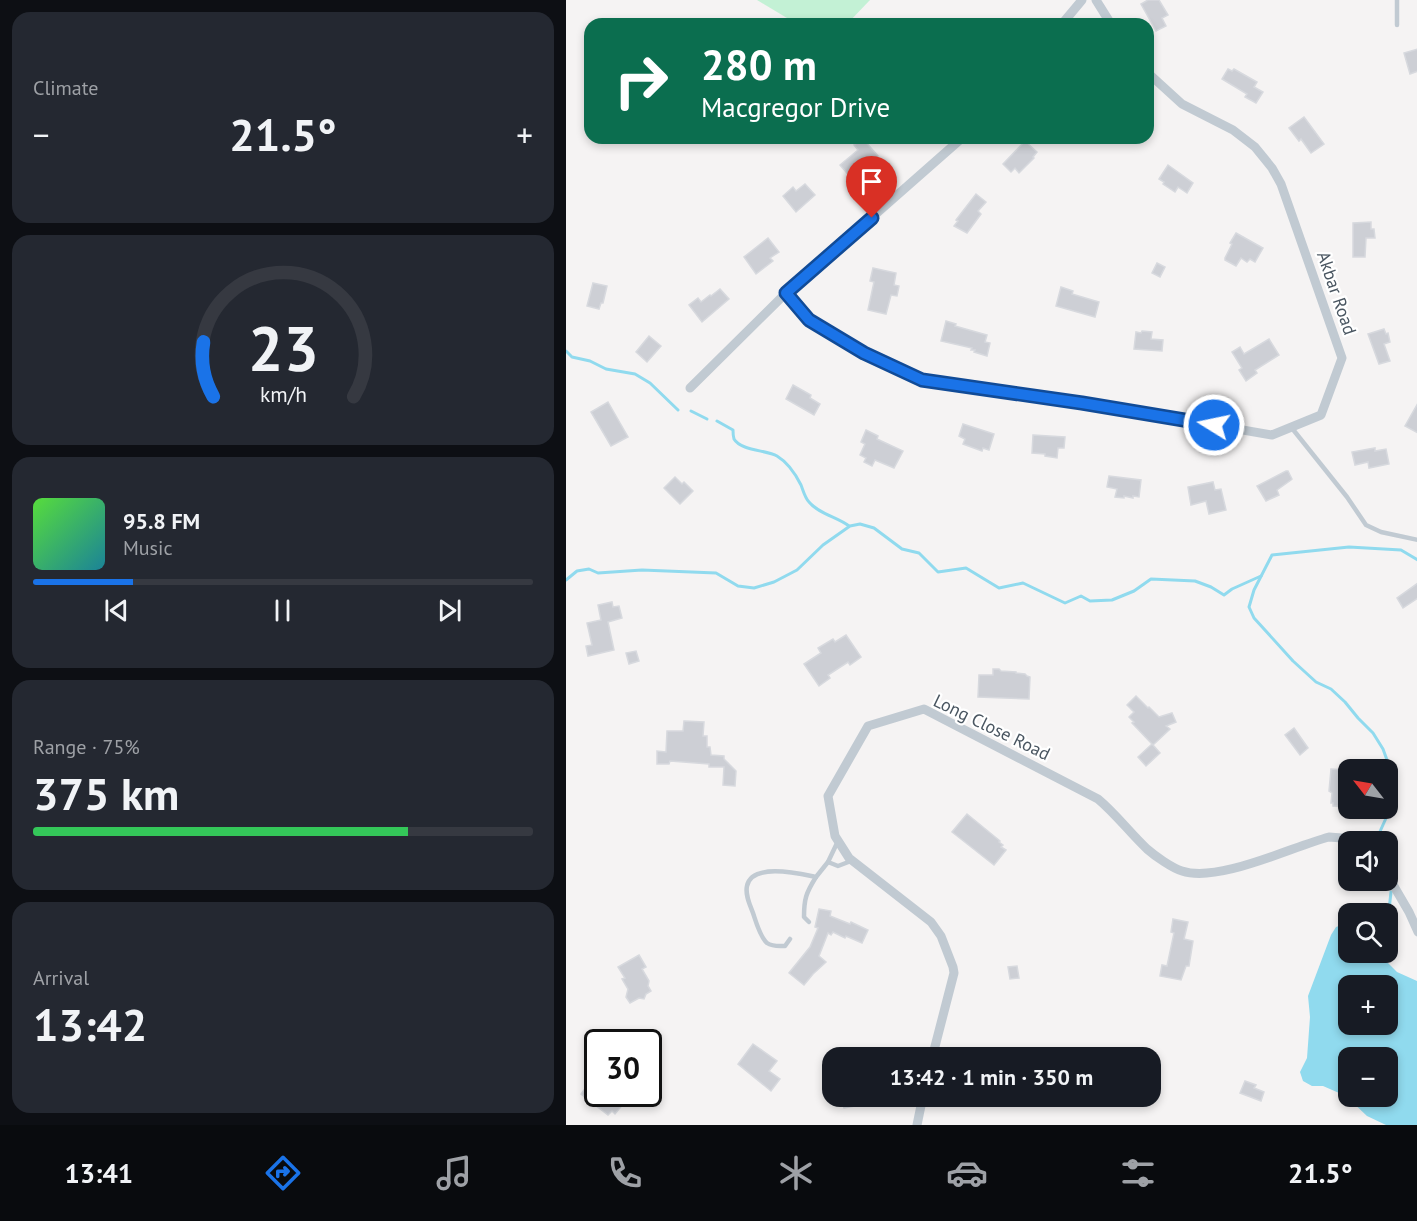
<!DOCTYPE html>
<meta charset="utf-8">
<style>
body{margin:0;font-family:"PT Sans",sans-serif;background:#242831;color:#f1f3f6;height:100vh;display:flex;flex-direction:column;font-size:22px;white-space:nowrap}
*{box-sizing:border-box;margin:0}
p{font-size:20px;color:#9ea1a6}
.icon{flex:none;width:33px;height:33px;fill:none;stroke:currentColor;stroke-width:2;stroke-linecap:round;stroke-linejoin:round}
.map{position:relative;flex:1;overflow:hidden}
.drawer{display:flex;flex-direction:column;gap:12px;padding:12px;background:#0d0f14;width:566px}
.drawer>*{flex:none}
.top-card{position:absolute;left:18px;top:18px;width:570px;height:126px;border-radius:18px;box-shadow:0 3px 9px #0003;background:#0b6e4f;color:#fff;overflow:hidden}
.needle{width:39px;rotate:301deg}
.tools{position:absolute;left:772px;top:759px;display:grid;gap:12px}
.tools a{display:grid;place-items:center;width:60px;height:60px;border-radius:12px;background:#171b24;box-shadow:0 3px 9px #0003;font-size:30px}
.speed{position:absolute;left:18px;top:1029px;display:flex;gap:12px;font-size:30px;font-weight:700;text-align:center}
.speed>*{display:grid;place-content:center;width:78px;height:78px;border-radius:50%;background:#171b24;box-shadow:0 3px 9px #0003;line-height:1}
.speed .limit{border:3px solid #111;border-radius:9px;background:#fff;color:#111}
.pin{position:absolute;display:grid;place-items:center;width:51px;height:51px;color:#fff;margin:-62px -26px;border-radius:50% 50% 50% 0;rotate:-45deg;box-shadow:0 0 6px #0007}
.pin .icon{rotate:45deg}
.me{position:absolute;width:66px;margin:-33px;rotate:280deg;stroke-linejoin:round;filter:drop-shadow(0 0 4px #0008)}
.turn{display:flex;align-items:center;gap:21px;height:126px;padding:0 18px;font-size:27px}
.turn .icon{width:78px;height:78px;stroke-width:2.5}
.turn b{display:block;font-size:42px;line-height:51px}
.big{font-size:45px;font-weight:800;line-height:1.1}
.drawer .widget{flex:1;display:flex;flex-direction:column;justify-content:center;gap:9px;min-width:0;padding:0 21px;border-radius:18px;background:#242831}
.drawer .dial{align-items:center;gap:0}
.dial svg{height:156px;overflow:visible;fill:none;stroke:#363941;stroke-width:7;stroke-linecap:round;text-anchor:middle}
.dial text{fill:#f1f3f6;stroke:none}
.song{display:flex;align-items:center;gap:18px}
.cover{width:72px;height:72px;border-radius:9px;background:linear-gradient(135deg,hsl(110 70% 55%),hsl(190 70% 35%))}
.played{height:6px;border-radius:3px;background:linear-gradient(90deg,#1a73e8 20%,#363941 20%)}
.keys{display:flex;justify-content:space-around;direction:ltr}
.heat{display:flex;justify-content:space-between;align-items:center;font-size:33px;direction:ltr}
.charge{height:9px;border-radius:4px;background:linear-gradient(90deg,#34c759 75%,#363941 0)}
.trip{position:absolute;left:256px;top:1047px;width:339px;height:60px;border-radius:18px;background:#171b24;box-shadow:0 3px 9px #0003;font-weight:800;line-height:60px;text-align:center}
.tab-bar{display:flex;height:96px;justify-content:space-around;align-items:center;background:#090b0e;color:#9ea1a6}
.tab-bar .icon{width:42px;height:42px}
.tab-bar .current{color:#1a73e8}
.tab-bar b{font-size:27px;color:#f1f3f6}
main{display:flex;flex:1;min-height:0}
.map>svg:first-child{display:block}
.green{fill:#c3f1d5}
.water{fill:#90daee;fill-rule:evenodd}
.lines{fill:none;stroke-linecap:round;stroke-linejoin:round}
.stream{stroke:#90daee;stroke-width:3}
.building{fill:#cdcfd5;stroke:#d7d9de;stroke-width:1.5}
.lane{stroke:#c1cad2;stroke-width:4.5}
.street{stroke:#c1cad2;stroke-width:9}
.route-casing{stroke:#114b97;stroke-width:15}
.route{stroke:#1a73e8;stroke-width:10}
.labels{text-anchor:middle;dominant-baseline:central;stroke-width:4.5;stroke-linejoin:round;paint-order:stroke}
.street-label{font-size:18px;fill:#4a5661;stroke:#fff}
</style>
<main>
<section class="drawer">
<div class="widget"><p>Climate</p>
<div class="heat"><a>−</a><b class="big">21.5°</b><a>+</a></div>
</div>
<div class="widget dial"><svg viewBox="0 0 100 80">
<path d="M14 69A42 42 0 1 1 86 69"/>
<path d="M14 69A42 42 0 0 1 9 41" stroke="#1a73e8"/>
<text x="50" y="56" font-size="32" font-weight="700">23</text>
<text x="50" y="72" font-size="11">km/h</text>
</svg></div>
<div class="widget">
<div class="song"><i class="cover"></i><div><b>95.8 FM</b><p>Music</p></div></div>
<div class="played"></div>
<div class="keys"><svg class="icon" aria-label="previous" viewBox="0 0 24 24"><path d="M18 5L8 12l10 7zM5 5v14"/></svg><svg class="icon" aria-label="pause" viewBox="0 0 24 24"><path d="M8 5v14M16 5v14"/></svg><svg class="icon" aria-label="next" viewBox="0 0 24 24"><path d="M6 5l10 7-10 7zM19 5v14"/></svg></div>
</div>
<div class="widget"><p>Range · 75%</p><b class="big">375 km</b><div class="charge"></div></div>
<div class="widget"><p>Arrival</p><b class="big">13:42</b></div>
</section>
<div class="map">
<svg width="852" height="1125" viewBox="0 0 852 1125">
<rect width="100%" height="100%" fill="#f5f3f3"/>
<path class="green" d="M191,0H304L281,24H231Z"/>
<path class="water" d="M778,924L783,927V952L812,953L831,972L851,981V1125H820L801,1116L780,1096L757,1086H746L737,1081L734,1072L741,1058L744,1017L742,996L765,935L770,927ZM783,986H822V1024H783ZM783,1058H822V1096H783Z"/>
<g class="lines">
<g class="stream">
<path d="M0,351L6,357L24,361L40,369L69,374L84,383L112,410"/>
<path d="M125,411L141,419"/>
<path d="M151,421L167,430C167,433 167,436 168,439C175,451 201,450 211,456C221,462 230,475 235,485C237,490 239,498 243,502C253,514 271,517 283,526"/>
<path d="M0,580L11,571L23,569L32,573L76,570L150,573L172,586L188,588L208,582L231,570L257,545L284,526L294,524L308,528L336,549L353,553L372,572L400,568L433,588L457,583L499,603L515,596L524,601L546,600L568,591L585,579L629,581L645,587L658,595L666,589L695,576"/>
<path d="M822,770L821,760L817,749L807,733L792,718L779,702L765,689L750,682L727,661L688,618L683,607L688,590L706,555L783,547L835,550L852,560"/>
<path d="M815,842L812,836L829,798L826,778L822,770"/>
<path d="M822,853V866"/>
<path d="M822,919L825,892"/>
</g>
</g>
<g class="building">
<path d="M582,0H593L602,15L596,18L600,26L590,31L575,4Z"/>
<path d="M852,49V71L844,74L838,53Z"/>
<path d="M662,69L666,71L668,69L691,82L688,87L697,92L690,103L679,97L681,94L656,79Z"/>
<path d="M738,117L758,144L745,153L735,139L733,141L723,128Z"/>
<path d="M297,139L312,156L303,164L305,165L287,180L274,165L292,150L288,145Z"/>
<path d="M459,141L471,152L467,157L468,158L453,173L449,168L445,172L437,164Z"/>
<path d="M602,165L627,183L621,193L612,187L609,192L597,184L598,182L593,179Z"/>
<path d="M239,184L249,195L230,212L217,196L227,187L230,191Z"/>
<path d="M410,194L420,202L412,211L415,214L401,233L388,226L392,221L390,220Z"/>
<path d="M805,222V229H808L809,238H800L799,257H787V223Z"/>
<path d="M670,233L697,248L689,262L684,259L681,262L675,258L670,266L659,260V258L666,244L664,243Z"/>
<path d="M202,238L213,252L204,258L207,261L190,274L178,257Z"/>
<path d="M591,263L599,267L594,277L586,273Z"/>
<path d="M307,268L330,273L328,285L333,286L331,296L325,295L320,314L302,310L308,282L304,281Z"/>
<path d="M27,283L41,286L37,303H35L33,309L21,306Z"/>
<path d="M495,287L507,291L506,294L533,302L529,317L490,306Z"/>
<path d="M154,289L163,299L136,322L123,305L132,298L135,302L144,295L145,296Z"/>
<path d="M380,321L390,324L389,326L421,335L419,342L424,343L421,356L408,352L409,350H405L406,348L375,341Z"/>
<path d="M818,329L820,334L822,333L824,342L818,344L824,361L813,364L802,334Z"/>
<path d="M576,331L586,332L585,339L597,340L596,351L568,349L570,332L575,333Z"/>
<path d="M83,336L95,346L81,362L70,352Z"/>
<path d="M703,339L713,355L689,370L691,373L680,381L673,370L676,368L666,352L674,347L678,354Z"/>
<path d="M227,385L245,395L244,398L254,404L248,415L220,399Z"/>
<path d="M42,402L62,437L45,446L25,412Z"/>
<path d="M852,403V433L839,426Z"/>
<path d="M397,424L428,434L423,450L417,448L416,451L397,444L399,439L393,436Z"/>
<path d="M300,430L312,436L311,439L337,451L328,468L309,460L306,466L298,462L300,458L294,455L299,444L295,442Z"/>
<path d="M467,435L499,437L498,448H492L491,458L479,456V454L466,453Z"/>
<path d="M809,448V451L820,449L823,464L803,468L802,462L789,465L786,452Z"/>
<path d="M720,471H722L726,479L725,480L711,490L713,495L700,501L691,486Z"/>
<path d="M543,476L575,480L573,497L567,496V498L558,496V498L549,497L551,489L541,487Z"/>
<path d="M109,477L116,484L118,482L127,491L114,504L98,488Z"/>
<path d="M647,482L649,490L655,489L660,510L643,514L640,501L625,505L622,487Z"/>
<path d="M852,583V598L837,608L831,598Z"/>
<path d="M46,602L47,607L53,606L56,618L42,622L48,650L22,656L20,646L26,645L21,623L35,620L32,605Z"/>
<path d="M280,635L295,657L284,665L282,662L262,675L264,678L253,686L238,664L255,653L252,648L267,639L269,642Z"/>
<path d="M70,651L73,661L63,664L60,653Z"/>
<path d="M427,669H433L435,671L450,672V673L459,674L461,676L464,677L463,699L412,697L413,675H427Z"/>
<path d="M570,696L582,708L583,707L593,717L606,713L610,722L600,726L604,729L587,745L594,753L580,766L572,757L586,744L566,723L568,722L563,717L568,712L561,705Z"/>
<path d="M118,721L138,722L137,736H141V747H144L145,755L158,756V759L170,771L169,786L157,785L158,767H143V764L104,761L103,764H91V751L100,752L101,731H117Z"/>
<path d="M728,728L742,748L734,755L719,735Z"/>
<path d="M765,769L778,770L777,784L780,785L779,788H783V807L767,806V803H765L766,793L763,791Z"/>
<path d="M401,814L434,841L433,842L437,845L435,847L440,850L428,865L386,832Z"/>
<path d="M253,909L265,911L264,916L284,924L285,922L302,930L296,943L280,936L279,938L267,932L265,935L262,933L253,956L260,962L247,974L238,985L223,973L244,947L252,928L249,927Z"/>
<path d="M607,919L622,922L618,939L627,941L623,966H620L615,980L594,976L596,965L601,966L608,933L605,932Z"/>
<path d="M73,955L80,967L76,969L83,981L82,986L85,991L80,994L78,999L73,998L64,1003L60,997L62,989L56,979L59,978L52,967Z"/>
<path d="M451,966L453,978L444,979L442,967Z"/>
<path d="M187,1044L211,1061L203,1071L214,1079L205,1091L172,1064Z"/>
<path d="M679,1081L690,1085L688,1088L698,1092L695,1101L674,1093Z"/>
<path d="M23,1083L32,1089V1094H45L58,1103L49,1114L46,1111L42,1115L15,1094Z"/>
<path d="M274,1096H310L294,1104L295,1105L278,1108Z"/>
</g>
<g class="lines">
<g class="lane">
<path d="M831,0V25"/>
<path d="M725,427L781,497L800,525L815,532L852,540"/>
<path d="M262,862L272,866L285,861"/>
<path d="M243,922L238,917C238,899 240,893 250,877"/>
<path d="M224,939L219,946C213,946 207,947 201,943C194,937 190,922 187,913C184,905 179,895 181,886C186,862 235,874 250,877L262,862L272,841"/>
</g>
<g class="street">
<path d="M530,0L545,24"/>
<path d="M496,24L516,0"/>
<path d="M220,293L243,320L298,353L356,380L550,408L706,435L755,415L776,358L715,184L706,168L689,147L667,130L616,104L582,73"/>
<path d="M124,388L220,293L396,138"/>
<path d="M822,876L843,912L852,932"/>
<path d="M366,1058L388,973L387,967L375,936L365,922L283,858L269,836L262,796L302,726L358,709L532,799C550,814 564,833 581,849C589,856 606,868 616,871C653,883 725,847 763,837L776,838L783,842"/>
<path d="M351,1125L357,1096"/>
</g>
</g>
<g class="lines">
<g class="route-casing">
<path id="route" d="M306,218L220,293L243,320L298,353L356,380L516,403L648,425"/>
</g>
<use href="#route" class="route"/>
</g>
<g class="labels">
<g class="street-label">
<text transform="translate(771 293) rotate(71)">Akbar Road</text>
<text transform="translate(426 727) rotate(26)">Long Close Road</text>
</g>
</g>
</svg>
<div class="tools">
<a><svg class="needle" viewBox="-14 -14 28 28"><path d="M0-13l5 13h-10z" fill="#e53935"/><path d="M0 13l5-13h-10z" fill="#9ea1a6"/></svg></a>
<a><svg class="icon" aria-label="sound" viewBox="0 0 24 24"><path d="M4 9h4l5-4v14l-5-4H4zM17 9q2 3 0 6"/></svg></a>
<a><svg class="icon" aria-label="search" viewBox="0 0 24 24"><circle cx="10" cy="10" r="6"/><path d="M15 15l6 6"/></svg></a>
<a>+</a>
<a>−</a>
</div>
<div class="speed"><div class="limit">30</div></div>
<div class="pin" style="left:306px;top:218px;background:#d93025"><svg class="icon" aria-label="arrive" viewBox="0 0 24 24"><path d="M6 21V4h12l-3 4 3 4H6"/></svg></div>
<svg class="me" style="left:648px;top:425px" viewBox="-20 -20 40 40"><circle r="17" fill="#1a73e8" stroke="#fff" stroke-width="3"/><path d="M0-11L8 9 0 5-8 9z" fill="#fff"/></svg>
<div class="trip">13:42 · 1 min · 350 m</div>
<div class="top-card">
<div class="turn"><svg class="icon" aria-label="right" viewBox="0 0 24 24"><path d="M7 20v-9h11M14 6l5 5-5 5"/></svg><div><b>280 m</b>Macgregor Drive</div></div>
</div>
</div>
</main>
<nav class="tab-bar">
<b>13:41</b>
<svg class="icon current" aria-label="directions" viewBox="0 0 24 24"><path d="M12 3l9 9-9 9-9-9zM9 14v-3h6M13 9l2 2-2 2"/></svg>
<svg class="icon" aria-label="music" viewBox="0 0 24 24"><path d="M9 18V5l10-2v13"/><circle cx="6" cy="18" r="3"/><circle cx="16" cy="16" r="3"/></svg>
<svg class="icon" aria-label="phone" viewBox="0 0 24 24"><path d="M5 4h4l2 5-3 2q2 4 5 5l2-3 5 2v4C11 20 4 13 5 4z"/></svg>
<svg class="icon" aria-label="climate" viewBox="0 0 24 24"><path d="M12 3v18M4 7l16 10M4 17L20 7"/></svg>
<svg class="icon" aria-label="car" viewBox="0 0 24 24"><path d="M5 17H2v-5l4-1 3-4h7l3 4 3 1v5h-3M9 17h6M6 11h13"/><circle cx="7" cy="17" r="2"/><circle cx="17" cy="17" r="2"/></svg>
<svg class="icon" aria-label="filters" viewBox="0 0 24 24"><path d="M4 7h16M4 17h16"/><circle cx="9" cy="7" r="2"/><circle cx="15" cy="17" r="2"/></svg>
<b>21.5°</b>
</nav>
